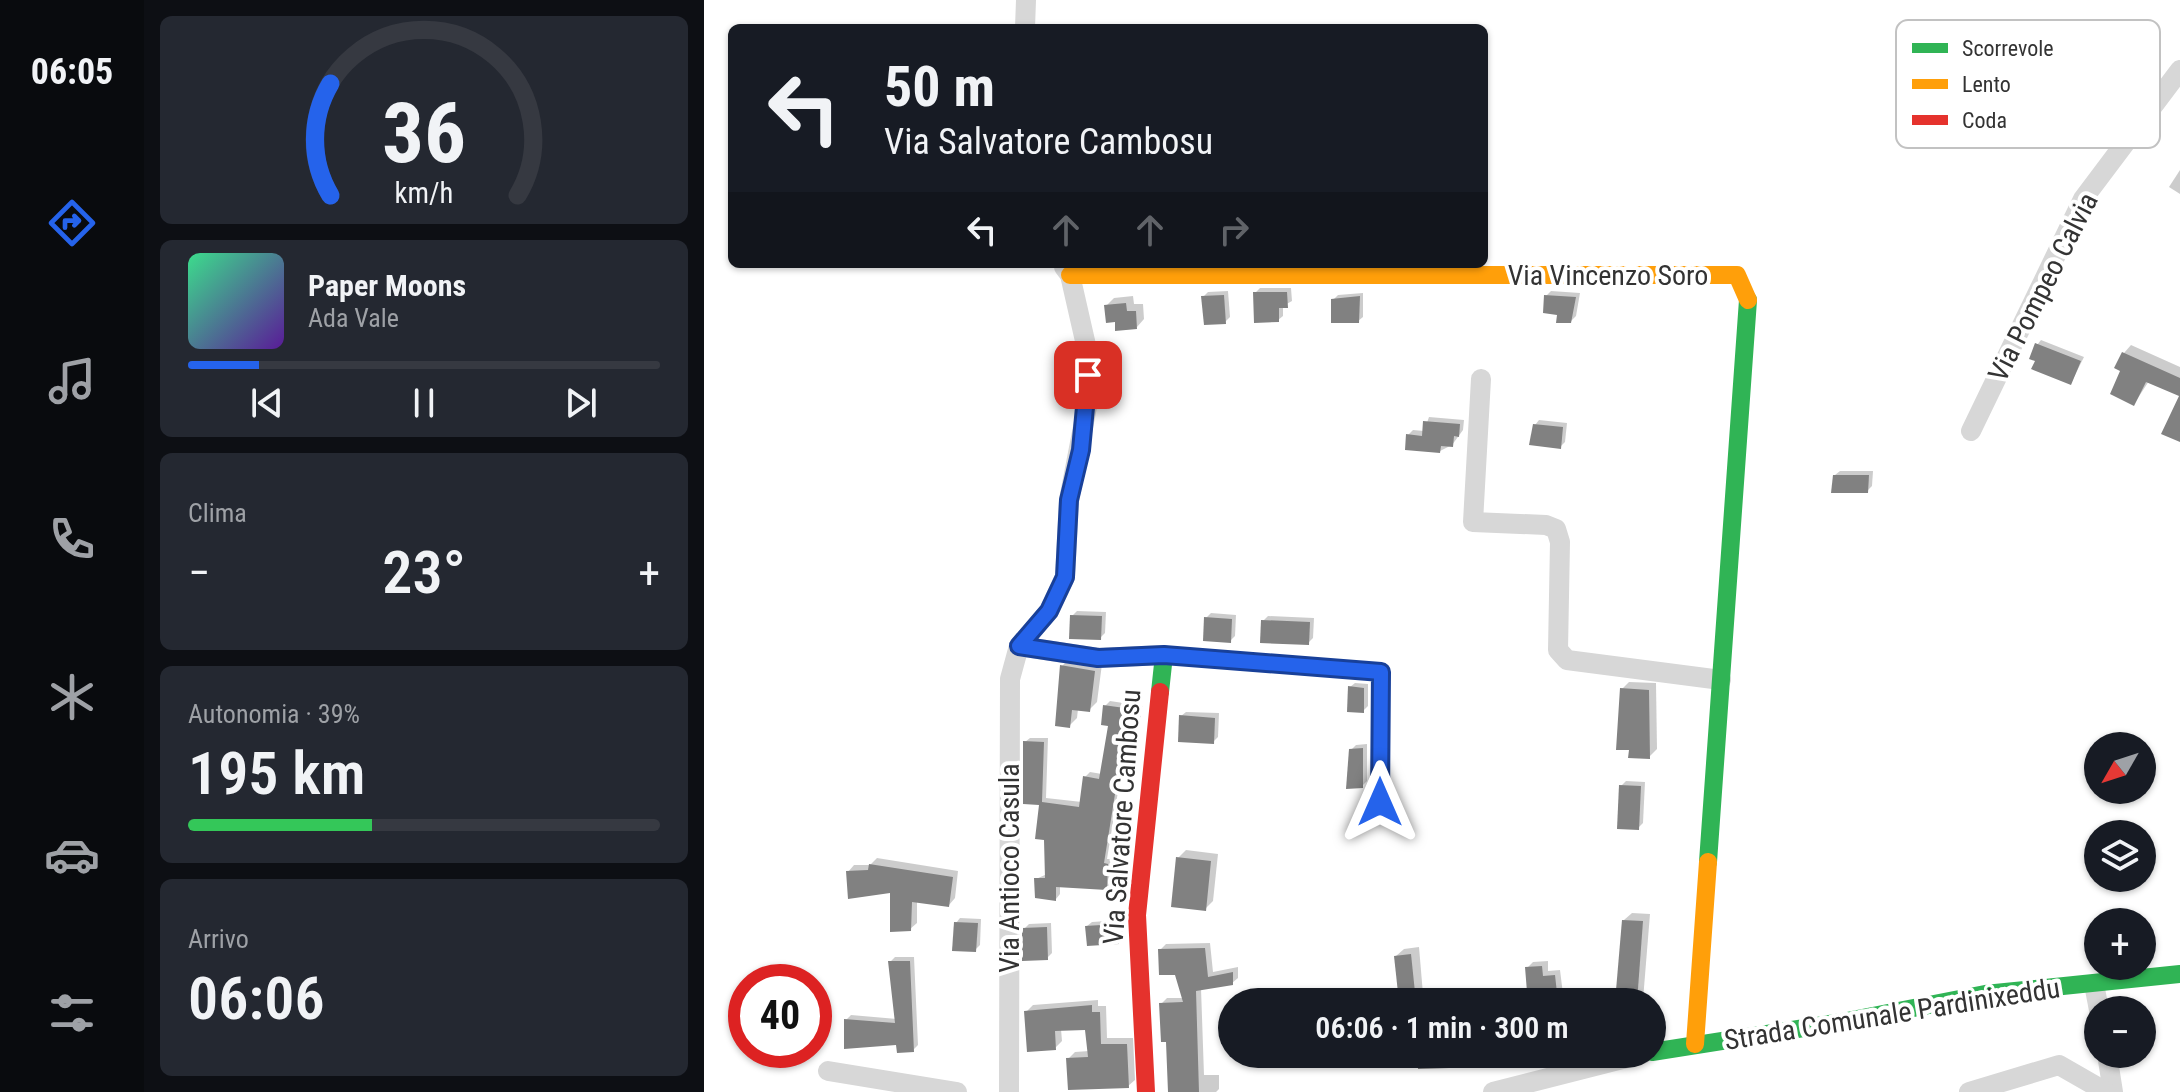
<!DOCTYPE html>
<html lang="it">
<meta charset="utf-8">
<style>
body{margin:0;font-family:"Roboto Condensed",sans-serif;background:#242831;color:#f1f3f6;height:100vh;display:flex;flex-direction:column;font-size:30px;white-space:nowrap}
*{box-sizing:border-box;margin:0}
p{font-size:26px;color:#9ea1a6}
.icon{flex:none;width:44px;height:44px;fill:none;stroke:currentColor;stroke-width:2;stroke-linecap:round;stroke-linejoin:round}
.map{position:relative;flex:1;overflow:hidden}
.sheet{display:flex;flex-direction:column;gap:16px;padding:16px;background:#0d0f14;width:560px}
.sheet>*{flex:none}
.top-card{position:absolute;left:24px;top:24px;width:760px;height:244px;border-radius:12px;box-shadow:0 2px 6px #0004;background:#171b24;color:#f1f3f6;overflow:hidden}
.needle{width:52px;rotate:231deg}
.fabs{position:absolute;left:1380px;top:732px;display:grid;gap:16px}
.fabs a{display:grid;place-items:center;width:72px;height:72px;border-radius:50%;background:#171b24;box-shadow:0 2px 6px #0004;font-size:40px}
.speed{position:absolute;left:24px;top:964px;display:flex;gap:16px;font-size:40px;font-weight:700;text-align:center}
.speed>*{display:grid;place-content:center;width:104px;height:104px;border-radius:50%;background:#171b24;box-shadow:0 2px 6px #0004;line-height:1}
.speed .limit{border:12px solid #d22;background:#fff;color:#111}
.pin{position:absolute;display:grid;place-items:center;width:68px;height:68px;color:#fff;margin:-34px;border-radius:16px;box-shadow:0 4px 12px #0006}
.me{position:absolute;width:88px;margin:-44px;rotate:0deg;stroke-linejoin:round;filter:drop-shadow(0 0 6px #0008)}
.turn{display:flex;align-items:center;gap:28px;height:168px;padding:0 24px;font-size:36px}
.turn .icon{width:104px;height:104px;stroke-width:2.5}
.turn b{display:block;font-size:56px;line-height:68px}
.lanes{display:flex;align-items:center;height:76px;padding:0 24px;background:#0003;justify-content:center;gap:40px;direction:ltr}
.lanes .off{opacity:.35}
.big{font-size:60px;font-weight:600;line-height:1.1}
.sheet .widget{flex:1;display:flex;flex-direction:column;justify-content:center;gap:12px;min-width:0;padding:0 28px;border-radius:12px;background:#242831}
.sheet .dial{align-items:center;gap:0}
.dial svg{height:208px;overflow:visible;fill:none;stroke:#363941;stroke-width:7;stroke-linecap:round;text-anchor:middle}
.dial text{fill:#f1f3f6;stroke:none}
.song{display:flex;align-items:center;gap:24px}
.cover{width:96px;height:96px;border-radius:12px;background:linear-gradient(135deg,hsl(150 70% 55%),hsl(270 70% 35%))}
.played{height:8px;border-radius:4px;background:linear-gradient(90deg,#2563eb 15%,#363941 15%)}
.keys{display:flex;justify-content:space-around;direction:ltr}
.heat{display:flex;justify-content:space-between;align-items:center;font-size:44px;direction:ltr}
.charge{height:12px;border-radius:6px;background:linear-gradient(90deg,#34c759 39%,#363941 0)}
.trip{position:absolute;left:514px;top:988px;width:448px;height:80px;border-radius:40px;background:#171b24;box-shadow:0 2px 6px #0004;font-weight:600;line-height:80px;text-align:center}
main{display:flex;flex:1;min-height:0}
.menu{display:flex;flex-direction:column;width:144px;justify-content:space-around;align-items:center;background:#090b0e;color:#9ea1a6}
.menu .icon{width:56px;height:56px}
.menu .current{color:#2563eb}
.menu b{font-size:36px;color:#f1f3f6}
.map>svg:first-child{display:block}
.shadow{fill:#0003}
.building{fill:#818181}
.lines{fill:none;stroke-linecap:round;stroke-linejoin:round}
.street{stroke:#d7d7d7;stroke-width:20}
.fast{stroke:#30b455;stroke-width:18}
.slow{stroke:#ff9f0a;stroke-width:18}
.jam{stroke:#e5322d;stroke-width:18}
.route-casing{stroke:#184099;stroke-width:20}
.route{stroke:#2563eb;stroke-width:14}
.labels{text-anchor:middle;dominant-baseline:central;stroke-width:8;stroke-linejoin:round;paint-order:stroke}
.street-label{font-size:28px;fill:#333;stroke:#fff}
.key{fill:#fff;stroke:#c2c2c2;stroke-width:2}
.key-label{font-size:22px;fill:#333}
</style>
<main>
<nav class="menu">
<b>06:05</b>
<svg class="icon current" aria-label="directions" viewBox="0 0 24 24"><path d="M12 3l9 9-9 9-9-9zM9 14v-3h6M13 9l2 2-2 2"/></svg>
<svg class="icon" aria-label="music" viewBox="0 0 24 24"><path d="M9 18V5l10-2v13"/><circle cx="6" cy="18" r="3"/><circle cx="16" cy="16" r="3"/></svg>
<svg class="icon" aria-label="phone" viewBox="0 0 24 24"><path d="M5 4h4l2 5-3 2q2 4 5 5l2-3 5 2v4C11 20 4 13 5 4z"/></svg>
<svg class="icon" aria-label="climate" viewBox="0 0 24 24"><path d="M12 3v18M4 7l16 10M4 17L20 7"/></svg>
<svg class="icon" aria-label="car" viewBox="0 0 24 24"><path d="M5 17H2v-5l4-1 3-4h7l3 4 3 1v5h-3M9 17h6M6 11h13"/><circle cx="7" cy="17" r="2"/><circle cx="17" cy="17" r="2"/></svg>
<svg class="icon" aria-label="filters" viewBox="0 0 24 24"><path d="M4 7h16M4 17h16"/><circle cx="9" cy="7" r="2"/><circle cx="15" cy="17" r="2"/></svg>
</nav>
<section class="sheet">
<div class="widget dial"><svg viewBox="0 0 100 80">
<path d="M14 69A42 42 0 1 1 86 69"/>
<path d="M14 69A42 42 0 0 1 14 26" stroke="#2563eb"/>
<text x="50" y="56" font-size="32" font-weight="700">36</text>
<text x="50" y="72" font-size="11">km/h</text>
</svg></div>
<div class="widget">
<div class="song"><i class="cover"></i><div><b>Paper Moons</b><p>Ada Vale</p></div></div>
<div class="played"></div>
<div class="keys"><svg class="icon" aria-label="previous" viewBox="0 0 24 24"><path d="M18 5L8 12l10 7zM5 5v14"/></svg><svg class="icon" aria-label="pause" viewBox="0 0 24 24"><path d="M8 5v14M16 5v14"/></svg><svg class="icon" aria-label="next" viewBox="0 0 24 24"><path d="M6 5l10 7-10 7zM19 5v14"/></svg></div>
</div>
<div class="widget"><p>Clima</p>
<div class="heat"><a>−</a><b class="big">23°</b><a>+</a></div>
</div>
<div class="widget"><p>Autonomia · 39%</p><b class="big">195 km</b><div class="charge"></div></div>
<div class="widget"><p>Arrivo</p><b class="big">06:06</b></div>
</section>
<div class="map">
<svg width="1476" height="1092" viewBox="0 0 1476 1092">
<rect width="100%" height="100%" fill="#fff"/>
<g class="shadow">
<path d="M1476,170V194L1465,187Z"/>
<path d="M556,288H587L588,301L579,306V316L574,320L551,293Z"/>
<path d="M524,291L526,317L521,322L499,297L504,292Z"/>
<path d="M847,291L876,293L872,316L867,321L842,296Z"/>
<path d="M659,293V317L654,321L629,300L634,295Z"/>
<path d="M429,296L430,304H439L440,319L433,327L412,320L402,306L410,298Z"/>
<path d="M1337,340L1380,357L1367,383L1333,360V345Z"/>
<path d="M1427,345L1476,367V394L1445,381L1430,404L1419,370L1420,353Z"/>
<path d="M725,417L760,420L759,430L748,445L736,451L704,435L709,430L720,431Z"/>
<path d="M835,420L863,423L861,442L856,447L831,425Z"/>
<path d="M1136,471H1169L1168,486L1163,491L1131,475Z"/>
<path d="M373,611L402,612L401,633L396,638L368,616Z"/>
<path d="M507,613L532,615L531,636L526,641L502,618Z"/>
<path d="M564,616L610,618L609,638L604,643L559,621Z"/>
<path d="M365,659L398,664L393,702L385,710L374,709L373,718L365,726L358,666Z"/>
<path d="M925,682L952,683L953,749L945,757L918,689Z"/>
<path d="M651,683L664,684V706L659,711L646,687Z"/>
<path d="M406,701L439,706L426,763L418,767L403,859H408L407,883L402,888L356,885V894L352,899L332,879L343,874L338,803L321,742L326,738H344L342,798L378,802L381,777L386,772L398,774L406,724L401,706Z"/>
<path d="M482,712L515,713L514,737L509,742L477,716Z"/>
<path d="M663,744V781L658,786L647,750L652,745Z"/>
<path d="M922,781L941,782L939,823L934,828L917,786Z"/>
<path d="M482,850L514,854L509,901L501,909L474,858Z"/>
<path d="M173,858L254,871L251,898L245,905L213,901V923L206,929L188,891L144,872L150,865H166Z"/>
<path d="M928,913L946,914L939,1000L913,1002L920,920Z"/>
<path d="M256,918L277,919L276,945L271,950L252,923Z"/>
<path d="M418,920L419,937L414,942L383,926L388,922Z"/>
<path d="M347,923L348,953L343,958L320,929L325,924Z"/>
<path d="M506,943L509,972L534,967V978L528,983L497,988L500,1075H515V1089L512,1092H466L464,1040L457,1004L463,998H480L472,973L456,950L462,944Z"/>
<path d="M715,947L719,994L711,1001L697,1002L692,956L700,949Z"/>
<path d="M191,957H210L214,1045L209,1050L142,1020L147,1015L193,1019L186,962Z"/>
<path d="M844,961V971L856,970L860,1002H835L833,990L823,968L829,962Z"/>
<path d="M394,1000V1006H402L403,1038H429L431,1080L424,1086L364,1059L371,1052L385,1051L383,1028L357,1029L358,1041L351,1048L322,1012L329,1005Z"/>
<path d="M715,1054H752V1058L745,1066Z"/>
</g>
<g class="building">
<path d="M549,292H583L584,308H575V322L550,323Z"/>
<path d="M520,295L522,324L500,325L497,296Z"/>
<path d="M840,295L872,297L867,323H852L853,315L839,313Z"/>
<path d="M656,296L655,323H627V299Z"/>
<path d="M422,303L423,311H432L433,329L411,331V322L402,323L400,305Z"/>
<path d="M1331,343L1377,361L1367,385L1327,369L1331,361L1325,359Z"/>
<path d="M1418,352L1476,378V442L1457,434L1475,396L1442,382L1430,406L1406,394L1416,371L1410,368Z"/>
<path d="M719,421L756,424L755,437L750,436L749,447L737,446L736,453L701,450L702,434L718,436Z"/>
<path d="M829,424L859,427L857,449L825,445Z"/>
<path d="M1129,475H1165L1164,493H1127Z"/>
<path d="M366,615L398,616L397,640L365,639Z"/>
<path d="M500,617L528,619L527,643L499,641Z"/>
<path d="M557,620L606,622L605,645L556,643Z"/>
<path d="M356,665L391,671L386,712L368,710L366,728L351,726Z"/>
<path d="M644,686L660,688V713L643,712Z"/>
<path d="M916,688L945,690L946,759L924,758L925,750H912Z"/>
<path d="M399,705L435,710L421,770L415,769L400,863L404,864L403,890L352,887V901L331,898L330,878H341L340,840L331,839L335,805L319,804V741L340,742L338,802L375,807L379,776L395,779L404,726L397,725Z"/>
<path d="M475,715L511,718L510,744L474,742Z"/>
<path d="M659,748V788L642,789L645,749Z"/>
<path d="M915,785L937,786L935,830L913,829Z"/>
<path d="M472,857L507,861L502,911L467,907Z"/>
<path d="M165,864L249,877L245,907L208,902L207,931L186,932V893L144,899L142,871L164,870Z"/>
<path d="M918,920L939,921L933,1002H911Z"/>
<path d="M250,922L274,923L272,952L248,951Z"/>
<path d="M414,924L415,944L383,946L381,926Z"/>
<path d="M343,927L344,960L318,961V928Z"/>
<path d="M501,948L504,977L529,972V985L492,991L495,1092H464L462,1042H457L455,1003L479,1002L471,975H455L454,949Z"/>
<path d="M707,954L712,1002H695L690,956Z"/>
<path d="M184,961H206L210,1052L193,1053L192,1045L140,1049V1019L191,1023Z"/>
<path d="M838,966L839,976L851,975L854,1002H833L832,992H823L821,967Z"/>
<path d="M388,1005V1012H396L397,1044H423L425,1088L364,1090L362,1058L384,1057L381,1030L351,1031L352,1050L323,1052L320,1011Z"/>
<path d="M713,1054H745V1068L714,1069Z"/>
</g>
<g class="lines">
<g class="street">
<path d="M321,28L322,0"/>
<path d="M777,379L769,522L842,525L852,529L856,542L854,650L863,660L1017,680"/>
<path d="M1267,431L1379,199L1476,70"/>
<path d="M315,646L345,611L361,577L365,500L385,396L384,354L366,275L360,267"/>
<path d="M1390,984L1395,1010"/>
<path d="M1403,1054L1409,1092"/>
<path d="M124,1071L253,1092"/>
<path d="M305,1092L306,679L315,646L394,658L460,655"/>
<path d="M789,1092L938,1054"/>
<path d="M1265,1092L1355,1065L1402,1092"/>
</g>
<g class="fast">
<path d="M456,692L460,655L677,672L676,802"/>
<path d="M1004,862L1044,300"/>
<path d="M948,1052L1138,1022L1281,994L1476,974"/>
</g>
<g class="slow">
<path d="M366,275H1033L1044,300"/>
<path d="M991,1044L1004,862"/>
</g>
<path class="jam" d="M442,1092L433,915L456,692"/>
</g>
<g class="lines">
<g class="route-casing">
<path id="route" d="M384,375L377,450L365,500L361,577L345,611L315,646L394,658L460,655L677,672L676,802"/>
</g>
<use href="#route" class="route"/>
</g>
<g class="labels">
<g class="street-label">
<text x="904" y="275">Via Vincenzo Soro</text>
<text transform="translate(1339 287) rotate(-63)">Via Pompeo Calvia</text>
<text transform="translate(418 817) rotate(-86)">Via Salvatore Cambosu</text>
<text transform="translate(305 868) rotate(-90)">Via Antioco Casula</text>
<text transform="translate(1188 1014) rotate(-9)">Strada Comunale Pardinixeddu</text>
</g>
</g>
<rect x="1192" y="20" width="264" height="128" rx="12" class="key"/>
<rect x="1208" y="43" width="36" height="10" fill="#30b455"/>
<rect x="1208" y="79" width="36" height="10" fill="#ff9f0a"/>
<rect x="1208" y="115" width="36" height="10" fill="#e5322d"/>
<g class="key-label">
<text x="1258" y="56">Scorrevole</text>
<text x="1258" y="92">Lento</text>
<text x="1258" y="128">Coda</text>
</g>
</svg>
<div class="fabs">
<a><svg class="needle" viewBox="-14 -14 28 28"><path d="M0-13l5 13h-10z" fill="#e53935"/><path d="M0 13l5-13h-10z" fill="#9ea1a6"/></svg></a>
<a><svg class="icon" aria-label="layers" viewBox="0 0 24 24"><path d="M12 4l9 5-9 5-9-5zM3 14l9 5 9-5"/></svg></a>
<a>+</a>
<a>−</a>
</div>
<div class="speed"><div class="limit">40</div></div>
<div class="pin" style="left:384px;top:375px;background:#d93025"><svg class="icon" aria-label="arrive" viewBox="0 0 24 24"><path d="M6 21V4h12l-3 4 3 4H6"/></svg></div>
<svg class="me" style="left:676px;top:802px" viewBox="-20 -20 40 40"><path d="M0-17L14 15 0 8-14 15z" fill="#2563eb" stroke="#fff" stroke-width="4"/></svg>
<div class="trip">06:06 · 1 min · 300 m</div>
<div class="top-card">
<div class="turn"><svg class="icon" aria-label="left" viewBox="0 0 24 24"><path d="M17 20v-9H6M10 6l-5 5 5 5"/></svg><div><b>50 m</b>Via Salvatore Cambosu</div></div>
<div class="lanes"><svg class="icon" aria-label="left" viewBox="0 0 24 24"><path d="M17 20v-9H6M10 6l-5 5 5 5"/></svg><svg class="icon off" aria-label="ahead" viewBox="0 0 24 24"><path d="M12 20V5M6 11l6-6 6 6"/></svg><svg class="icon off" aria-label="ahead" viewBox="0 0 24 24"><path d="M12 20V5M6 11l6-6 6 6"/></svg><svg class="icon off" aria-label="right" viewBox="0 0 24 24"><path d="M7 20v-9h11M14 6l5 5-5 5"/></svg></div>
</div>
</div>
</main>
